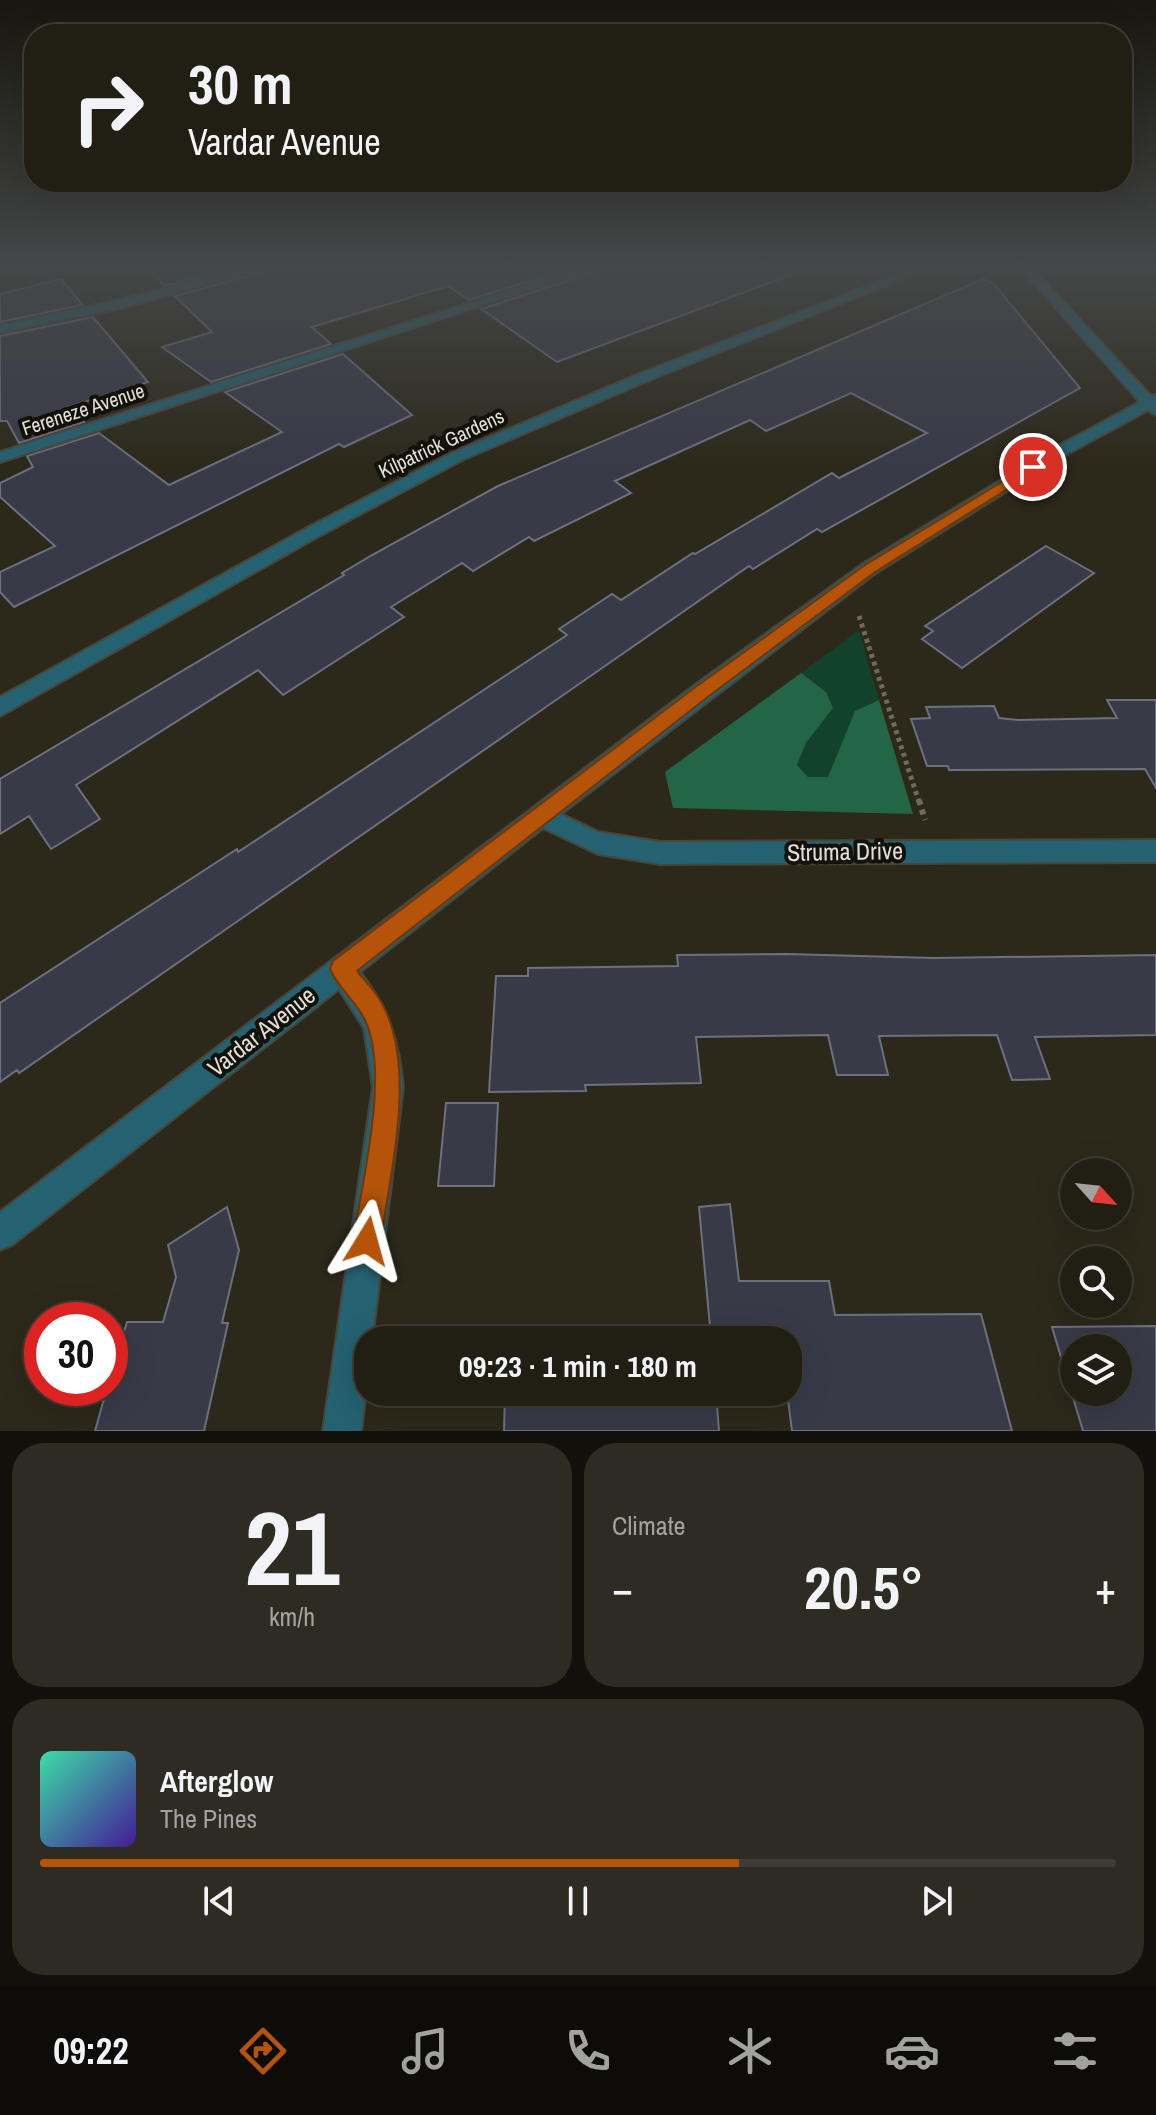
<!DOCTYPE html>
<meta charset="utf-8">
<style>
body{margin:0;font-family:"Archivo Narrow",sans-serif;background:#2d2b22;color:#f1f3f6;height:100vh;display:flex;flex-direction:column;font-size:30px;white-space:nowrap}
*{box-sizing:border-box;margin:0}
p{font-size:26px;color:#a2a2a0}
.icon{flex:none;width:44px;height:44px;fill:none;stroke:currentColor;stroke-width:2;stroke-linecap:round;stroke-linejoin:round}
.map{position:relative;height:1431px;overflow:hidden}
.side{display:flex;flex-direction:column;gap:12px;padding:12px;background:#12100b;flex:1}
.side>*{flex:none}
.top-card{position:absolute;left:24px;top:24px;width:1108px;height:168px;border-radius:32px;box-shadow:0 8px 32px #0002,0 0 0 2px #3e3c34;background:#211e14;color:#f1f3f6;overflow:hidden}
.needle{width:52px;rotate:117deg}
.buttons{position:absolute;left:1060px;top:1158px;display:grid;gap:16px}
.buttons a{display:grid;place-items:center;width:72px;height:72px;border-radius:50%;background:#211e14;box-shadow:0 8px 32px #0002,0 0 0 2px #3e3c34;font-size:40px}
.speed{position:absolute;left:24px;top:1302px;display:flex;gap:16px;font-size:40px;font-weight:700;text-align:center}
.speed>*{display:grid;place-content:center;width:104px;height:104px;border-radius:50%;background:#211e14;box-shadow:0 8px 32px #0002,0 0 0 2px #3e3c34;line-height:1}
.speed .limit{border:12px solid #d22;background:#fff;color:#111}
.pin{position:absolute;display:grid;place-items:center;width:68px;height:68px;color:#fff;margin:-34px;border:4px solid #fff;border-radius:50%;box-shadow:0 2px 8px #0007}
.me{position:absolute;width:88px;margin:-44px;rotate:8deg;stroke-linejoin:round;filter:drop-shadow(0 0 6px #0008)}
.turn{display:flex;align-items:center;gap:28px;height:168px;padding:0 32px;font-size:36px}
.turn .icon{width:104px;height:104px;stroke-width:2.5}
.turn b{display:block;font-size:56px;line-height:68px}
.big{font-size:60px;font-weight:700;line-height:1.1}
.side .tile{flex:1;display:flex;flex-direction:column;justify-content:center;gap:12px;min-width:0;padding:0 28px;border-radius:32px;background:#2d2b22}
.side .dial{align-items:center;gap:0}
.dial b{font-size:104px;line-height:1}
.song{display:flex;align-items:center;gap:24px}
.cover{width:96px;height:96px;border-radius:12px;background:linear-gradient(135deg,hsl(160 70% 55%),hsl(260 70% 35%))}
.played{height:8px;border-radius:4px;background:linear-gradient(90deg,#b45309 65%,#3e3c34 65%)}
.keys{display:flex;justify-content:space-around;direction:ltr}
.heat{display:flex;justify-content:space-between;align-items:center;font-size:44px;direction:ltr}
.side .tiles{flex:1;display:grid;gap:12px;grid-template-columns:1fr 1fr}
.tile:last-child{grid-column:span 2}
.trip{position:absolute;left:354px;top:1326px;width:448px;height:80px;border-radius:32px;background:#211e14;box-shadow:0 8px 32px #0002,0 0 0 2px #3e3c34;font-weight:700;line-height:80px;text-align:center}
.tab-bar{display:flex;height:128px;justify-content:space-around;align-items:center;background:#0d0c08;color:#a2a2a0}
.tab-bar .icon{width:56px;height:56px}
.tab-bar .active{color:#b45309}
.tab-bar b{font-size:36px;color:#f1f3f6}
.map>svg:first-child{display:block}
.green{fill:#12422b}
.forest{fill:#226645}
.building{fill:#393a48;stroke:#6e6f7f;stroke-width:2;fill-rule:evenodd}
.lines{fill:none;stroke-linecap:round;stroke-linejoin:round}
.minor-casing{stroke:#494538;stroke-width:4}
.path-far1{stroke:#6e6a5e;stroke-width:5;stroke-dasharray:4 4;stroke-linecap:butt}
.path{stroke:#6e6a5e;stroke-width:6;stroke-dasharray:5 5;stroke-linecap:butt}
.minor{fill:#246171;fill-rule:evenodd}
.route{fill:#b45309;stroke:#753606;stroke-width:2}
.labels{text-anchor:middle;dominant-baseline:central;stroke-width:8;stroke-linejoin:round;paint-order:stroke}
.far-street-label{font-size:20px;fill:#e1ded5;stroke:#12110a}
.street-label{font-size:24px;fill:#e1ded5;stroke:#12110a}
</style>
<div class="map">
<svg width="1156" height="1431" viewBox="0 0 1156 1431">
<rect width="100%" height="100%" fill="#2c281a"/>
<path class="green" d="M859,630L879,700L855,711L828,778L808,777L797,765L806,743L833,708L826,692L801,673Z"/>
<path class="forest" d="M801,673L826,692L833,708L806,743L797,765L808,777H828L855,711L879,700L913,814L673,808L665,772Z"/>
<g class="building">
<path d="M147,268H236L165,286Z"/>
<path d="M269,268H571L469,300L448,286L312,327L331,344L211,382L162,347L212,332L175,296L267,271Z"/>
<path d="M600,268H795L796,273L557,362L481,309L598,271Z"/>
<path d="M61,279L83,305L0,322V294Z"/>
<path d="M983,279L993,283L1080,388L822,532L817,529L753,569L749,566L19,1073L17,1070L0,1082V1003L237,849L238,852L567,635L559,629L612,594L621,600L693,553L695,554L832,473L839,478L927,433L851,393L766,431L750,420L615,481L631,493L534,541L529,537L473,571L462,563L391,607L404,617L283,695L258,670L76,785L100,819L51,849L29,816L0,834V779L344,575L342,573L372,555L498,486Z"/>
<path d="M93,317L148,382L65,408L84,422L19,443L7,421H0V336Z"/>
<path d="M343,354L412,415L344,447L339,444L14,607L0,592V572L55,546L0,497V483L33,467L27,456L99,433L169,485L282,432L225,392Z"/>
<path d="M1046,546L1094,573L962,668L922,639L933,631L925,626Z"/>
<path d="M1107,700H1156V788L1145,769L949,770L948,766H927L911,719L930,718L926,707L994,706L999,718L1018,720L1117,718Z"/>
<path d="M787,954L933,958L1156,955V1035L1035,1037L1050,1079L1012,1080L997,1035L879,1036L888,1075H837L828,1035L696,1037L701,1083L585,1085L586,1091L489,1092L496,976H528V968L678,966L677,955Z"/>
<path d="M446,1103H498L494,1186H438Z"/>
<path d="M730,1204L739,1281H829L835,1315L981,1314L1012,1431H792L787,1392L788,1340H553V1334H633V1327H710L699,1207Z"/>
<path d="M227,1207L239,1250L222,1323H228L204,1431H95L107,1388H110V1332H124L127,1322H163L176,1277L168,1245Z"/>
<path d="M1156,1326V1431H1083L1052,1327ZM1074,1348H1118V1392H1074Z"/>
<path d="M505,1392H716L719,1431H504Z"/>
</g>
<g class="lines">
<g class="minor-casing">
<g id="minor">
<path d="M247,268H266L120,308L0,333V325L119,300Z"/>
<path d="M580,268H597L0,462V452Z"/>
<path d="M914,268H930L654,378L464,459L319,536L0,716V697L307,528L452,453L644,372Z"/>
<path d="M1020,268H1032L1151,396L1156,395V415L1148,410L1063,456L877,572L561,814L598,832L660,842L1156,840V862L660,864L598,854L543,828L360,972C388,1008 399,1042 403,1087L372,1340H368V1374L361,1431H323L373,1087L364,1028L339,989L12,1245L0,1250V1212L695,685L863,564L1051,450L1140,402Z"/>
</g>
</g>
<path class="path-far1" d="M859,616L919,802"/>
<path class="path" d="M919,800L925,820"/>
<use href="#minor" class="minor"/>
</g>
<linearGradient id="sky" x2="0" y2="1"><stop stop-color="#18160e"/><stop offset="0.57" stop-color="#454849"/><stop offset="1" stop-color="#454849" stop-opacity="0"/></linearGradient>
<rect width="1156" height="468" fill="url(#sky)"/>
<path class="route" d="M1033,463L1038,465V470L875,572L709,696L357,971C366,982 377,993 383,1005C417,1073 390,1169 381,1241L377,1251L367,1255L358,1251L353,1241C362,1182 390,1073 365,1020C356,1001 338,988 330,969L333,961L697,686L865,565Z"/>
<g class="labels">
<g class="far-street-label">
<text transform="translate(83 409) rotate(-18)">Fereneze Avenue</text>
<text transform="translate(441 443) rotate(-25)">Kilpatrick Gardens</text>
</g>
<g class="street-label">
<text transform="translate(845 851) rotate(-1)">Struma Drive</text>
<text transform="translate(261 1031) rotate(-38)">Vardar Avenue</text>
</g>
</g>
</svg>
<div class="buttons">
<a><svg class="needle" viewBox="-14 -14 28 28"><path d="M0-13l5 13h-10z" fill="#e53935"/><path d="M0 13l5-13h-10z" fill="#a2a2a0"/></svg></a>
<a><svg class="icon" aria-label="search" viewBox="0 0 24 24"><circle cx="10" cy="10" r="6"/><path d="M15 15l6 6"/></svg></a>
<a><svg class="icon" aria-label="layers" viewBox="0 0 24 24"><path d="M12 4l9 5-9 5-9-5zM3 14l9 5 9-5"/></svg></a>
</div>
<div class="speed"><div class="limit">30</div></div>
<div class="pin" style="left:1033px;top:467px;background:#d93025"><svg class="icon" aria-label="arrive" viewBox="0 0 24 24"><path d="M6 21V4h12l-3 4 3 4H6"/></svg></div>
<svg class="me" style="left:367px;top:1241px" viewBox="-20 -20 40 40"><path d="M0-17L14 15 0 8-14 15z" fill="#b45309" stroke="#fff" stroke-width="4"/></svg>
<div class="trip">09:23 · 1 min · 180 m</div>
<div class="top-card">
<div class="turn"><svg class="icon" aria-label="right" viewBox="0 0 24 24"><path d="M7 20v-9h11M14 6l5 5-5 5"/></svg><div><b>30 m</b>Vardar Avenue</div></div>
</div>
</div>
<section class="side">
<div class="tiles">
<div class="tile dial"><b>21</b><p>km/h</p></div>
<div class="tile"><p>Climate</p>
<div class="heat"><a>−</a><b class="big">20.5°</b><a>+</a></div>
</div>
<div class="tile">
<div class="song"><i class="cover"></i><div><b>Afterglow</b><p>The Pines</p></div></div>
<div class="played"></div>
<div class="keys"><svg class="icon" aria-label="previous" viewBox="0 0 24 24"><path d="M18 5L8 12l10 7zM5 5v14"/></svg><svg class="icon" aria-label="pause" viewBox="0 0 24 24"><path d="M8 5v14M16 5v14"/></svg><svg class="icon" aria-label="next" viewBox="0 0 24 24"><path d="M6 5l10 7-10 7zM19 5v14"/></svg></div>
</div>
</div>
</section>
<nav class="tab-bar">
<b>09:22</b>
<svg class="icon active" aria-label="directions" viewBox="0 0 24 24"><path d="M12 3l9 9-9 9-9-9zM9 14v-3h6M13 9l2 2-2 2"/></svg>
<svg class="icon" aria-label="music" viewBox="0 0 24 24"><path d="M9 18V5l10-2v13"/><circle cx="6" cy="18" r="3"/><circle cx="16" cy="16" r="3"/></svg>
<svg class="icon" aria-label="phone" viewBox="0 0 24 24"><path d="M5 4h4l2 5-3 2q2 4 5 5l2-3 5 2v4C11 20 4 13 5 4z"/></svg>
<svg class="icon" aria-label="climate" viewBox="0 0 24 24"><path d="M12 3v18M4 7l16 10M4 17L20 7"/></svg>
<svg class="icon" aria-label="car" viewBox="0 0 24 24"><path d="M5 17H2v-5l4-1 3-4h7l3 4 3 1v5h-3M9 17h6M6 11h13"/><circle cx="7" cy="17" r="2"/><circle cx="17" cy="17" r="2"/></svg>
<svg class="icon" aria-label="filters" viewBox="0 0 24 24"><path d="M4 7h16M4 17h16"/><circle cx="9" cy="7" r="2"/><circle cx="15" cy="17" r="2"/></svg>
</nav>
